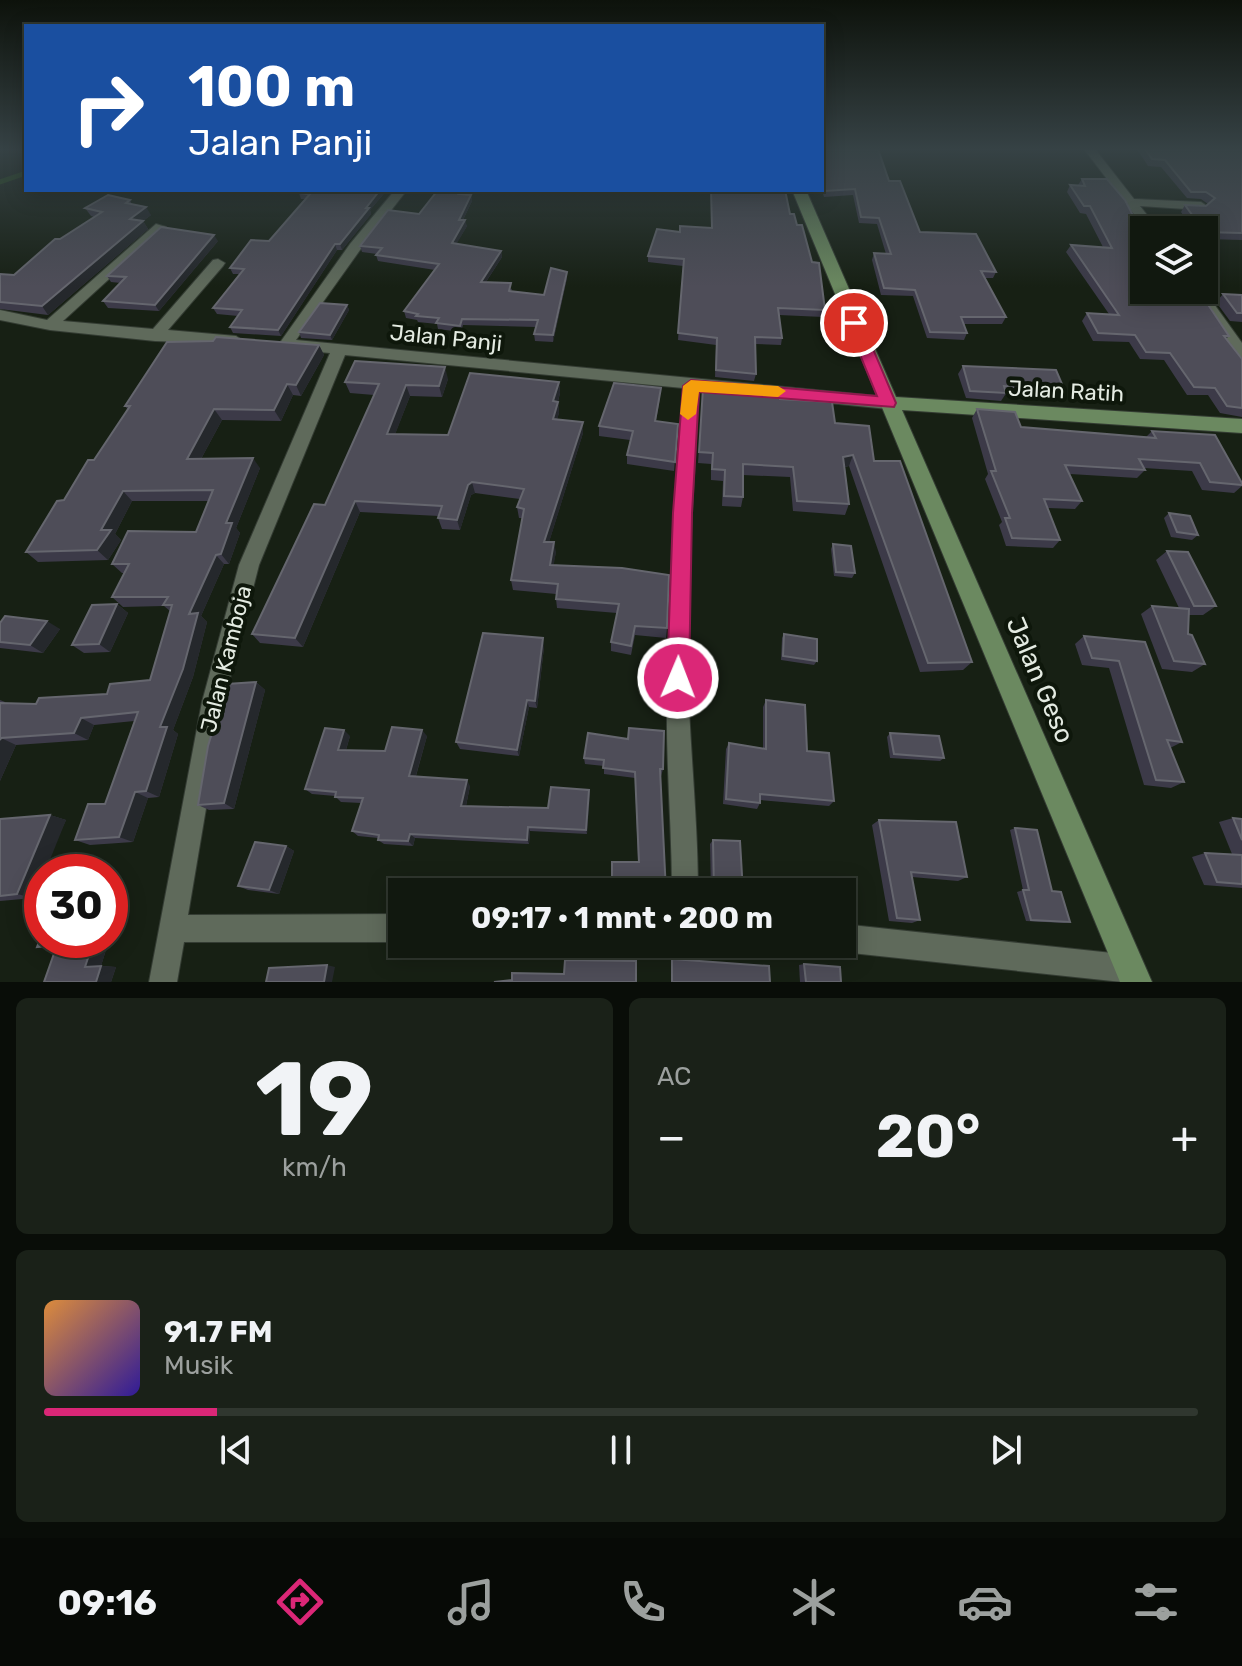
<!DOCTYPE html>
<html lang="id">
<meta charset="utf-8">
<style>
body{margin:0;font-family:Rubik,sans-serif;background:#1a2118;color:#f1f3f6;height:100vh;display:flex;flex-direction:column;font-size:30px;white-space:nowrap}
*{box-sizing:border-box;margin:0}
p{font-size:26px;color:#9ca09e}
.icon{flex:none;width:44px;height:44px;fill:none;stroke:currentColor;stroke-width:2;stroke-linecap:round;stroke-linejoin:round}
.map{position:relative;height:982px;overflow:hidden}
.details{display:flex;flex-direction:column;gap:16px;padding:16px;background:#090d08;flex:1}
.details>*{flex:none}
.guide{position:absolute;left:24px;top:24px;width:800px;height:168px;border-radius:0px;box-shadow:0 4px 20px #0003,0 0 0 2px #30372f;background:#1a4fa0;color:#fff;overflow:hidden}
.controls{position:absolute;left:1130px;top:216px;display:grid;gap:16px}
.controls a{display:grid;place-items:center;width:88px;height:88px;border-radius:0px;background:#11180f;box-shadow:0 4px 20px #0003,0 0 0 2px #30372f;font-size:40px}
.speed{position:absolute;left:24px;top:854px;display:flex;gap:16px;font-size:40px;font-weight:700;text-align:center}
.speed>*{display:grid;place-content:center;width:104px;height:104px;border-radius:50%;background:#11180f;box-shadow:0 4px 20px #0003,0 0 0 2px #30372f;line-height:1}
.speed .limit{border:12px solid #d22;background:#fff;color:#111}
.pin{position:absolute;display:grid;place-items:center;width:68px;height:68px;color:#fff;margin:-34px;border:4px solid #fff;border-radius:50%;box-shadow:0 2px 8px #0007}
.me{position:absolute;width:88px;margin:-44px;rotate:1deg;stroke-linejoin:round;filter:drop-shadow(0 0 6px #0008)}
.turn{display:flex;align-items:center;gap:28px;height:168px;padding:0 32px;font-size:36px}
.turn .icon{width:104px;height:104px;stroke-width:2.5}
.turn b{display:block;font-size:56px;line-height:68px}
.big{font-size:60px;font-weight:700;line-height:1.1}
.details .widget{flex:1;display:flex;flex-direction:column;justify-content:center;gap:12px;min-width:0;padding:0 28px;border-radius:12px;background:#1a2118}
.details .dial{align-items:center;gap:0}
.dial b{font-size:104px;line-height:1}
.song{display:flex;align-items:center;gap:24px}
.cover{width:96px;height:96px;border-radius:12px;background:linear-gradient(135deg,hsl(30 70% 55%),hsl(250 70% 35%))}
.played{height:8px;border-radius:4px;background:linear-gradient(90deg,#db2777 15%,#30372f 15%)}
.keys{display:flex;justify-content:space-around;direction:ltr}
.heat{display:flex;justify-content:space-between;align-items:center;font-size:44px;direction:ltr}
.details .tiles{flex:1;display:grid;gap:16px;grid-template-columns:1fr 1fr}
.widget:last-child{grid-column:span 2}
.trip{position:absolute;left:388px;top:878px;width:468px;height:80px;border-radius:0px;background:#11180f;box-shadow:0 4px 20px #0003,0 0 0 2px #30372f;font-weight:700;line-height:80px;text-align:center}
.dock{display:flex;height:128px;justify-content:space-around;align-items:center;background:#070a06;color:#9ca09e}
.dock .icon{width:56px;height:56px}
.dock .selected{color:#db2777}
.dock b{font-size:36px;color:#f1f3f6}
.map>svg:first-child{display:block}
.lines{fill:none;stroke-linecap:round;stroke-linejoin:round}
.stream{stroke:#275016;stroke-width:5}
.street-casing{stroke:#343c33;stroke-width:2}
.secondary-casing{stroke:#343c33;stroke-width:2}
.street{fill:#5f6a5b;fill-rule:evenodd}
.secondary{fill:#6b8960;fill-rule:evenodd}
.wall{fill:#3c3a48}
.shaded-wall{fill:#25282c}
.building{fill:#4e4d58;stroke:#65666e;stroke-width:2}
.route{fill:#db2777;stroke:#8e194d;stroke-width:2}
.slow{fill:#f59e0b}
.labels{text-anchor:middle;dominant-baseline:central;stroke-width:8;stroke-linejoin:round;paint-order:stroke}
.street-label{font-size:22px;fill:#e4ebe2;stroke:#0e170b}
.near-street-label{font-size:26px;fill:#e4ebe2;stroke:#0e170b}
</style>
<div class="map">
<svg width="1242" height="982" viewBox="0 0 1242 982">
<rect width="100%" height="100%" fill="#172014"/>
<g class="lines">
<path class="stream" d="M0,182L26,173"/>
<g class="street-casing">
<g id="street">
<path d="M1084,149H1095L1134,199L1201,202L1207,206L1201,210L1140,206L1159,230H1146Z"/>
<path d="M395,190H407L360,250L296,340L888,397L896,403L888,409L699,390C693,495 685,603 689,708C692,770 698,831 698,892H672C672,829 666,766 667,704C669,598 675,493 683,388L345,355L259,565L224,702L188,915L402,914V942H184L177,982H149L202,702L239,565L330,353L286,349L279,344L350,244Z"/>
<path d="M156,224L166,227L63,321L153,329L213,260L218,259L225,263L223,266L168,330L236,336L243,341L241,344L155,341L50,330L0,320V310L47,320Z"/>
<path d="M1190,290H1204L1242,343V359L1237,358Z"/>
<path d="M842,924L1131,955L1141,959L1145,969L1141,979L1122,982L842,952L831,944H842Z"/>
</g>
</g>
<g class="secondary-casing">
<path id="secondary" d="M792,190H806L896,397L1242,419V433L902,410L1152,982H1120Z"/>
</g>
<use href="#street" class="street"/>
<use href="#secondary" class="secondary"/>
</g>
<g class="wall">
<path d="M822,149L889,181L920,232L996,272L993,278H985L1006,317L1002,324H964L967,333L964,340L927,338L913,296L881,295L872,260L874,253L886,254L877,224L859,223L853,195L824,197L822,190Z"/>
<path d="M1137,149H1242V240L1204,239V230H1193L1181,212L1185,205L1206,206L1208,204L1201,199L1187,198L1161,167L1148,166Z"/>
<path d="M1082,179L1144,290L1229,336L1226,339L1242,359V417L1220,413L1208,395H1187L1164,360L1140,359L1129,342L1093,341L1082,321L1087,313L1109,314L1066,252L1071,245L1103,247L1086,214L1080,213L1067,192L1070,185H1078Z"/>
<path d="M302,190H387L370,210L371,214L342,250H337L281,336L233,333L230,327L238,316L217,314L213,308L239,274H233L230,268L269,241L306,199H301L299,193Z"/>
<path d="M438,190H468L465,195H471L472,201L463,220L467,226L456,244L501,251L502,257L486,282L512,289L511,291L544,295L567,272V278L553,342L535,341L534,334L536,327L463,325L461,332L438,329L437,324L418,322L417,320L406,318L404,311L435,270L378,261L376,255L377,254L362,252L360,246L419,214Z"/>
<path d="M711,190H785L790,214L812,262L825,310L823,317L779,315L782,338L781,345L755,344L756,374L754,381L715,377L716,345L678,340L683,266L648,262V256L680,232L711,228Z"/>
<path d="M130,200L132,205L151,215L143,221L148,229L48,315L0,309V274L14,275L94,217L91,216L85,208Z"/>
<path d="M218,241L159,311L108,308L103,301L121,283L111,282L107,276Z"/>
<path d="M1223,294L1242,295V322L1230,321L1216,302Z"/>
<path d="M347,305L349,310L332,340L301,338L299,332Z"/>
<path d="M319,345L324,355L301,396L293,395L281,421L222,420L201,459L260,468L236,528L240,533L229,564H224L201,616L207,622L193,677L173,730L178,734L159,797L148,798L133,842L90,845L75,840L105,804L134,721L94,725L88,740L16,745L0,781V700L5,702L4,703L36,704L107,694L150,680L170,611L164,606L123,607L112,597L125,573H122L112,564L196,532L209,501H132L115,534L121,540L108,560L38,562L26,552L94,460L128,410L125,406Z"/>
<path d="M963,366L1065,391L1059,399L1005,395L1001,401L966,398L958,374Z"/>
<path d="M448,379L442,397L410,396L395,434L448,435L559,382L560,393L558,402L559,413L557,419L583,433L549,542L556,552L553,565L667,628L666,638L635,635L631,655L611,651V642L617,613L557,608L556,599V594L513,590L511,580L522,518H519L517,507L520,499L475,493L471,495L460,530L442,529L438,518L439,516L360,512L303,647L260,643L252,634L325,505L374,395L350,393L345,382Z"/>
<path d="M703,388L757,393L780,399L835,423L874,461L972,662L963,670L920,672L849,466L845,467L849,504L845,515L793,511L790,477L743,475V497L741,507L722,506L723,481L711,480V464L698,463Z"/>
<path d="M660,398L656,421L678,424L674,471L627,464V455L630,440L599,436V426Z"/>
<path d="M977,409L1021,427L1146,437L1152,431L1242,483V486L1234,493L1202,490L1192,471L1144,468L1145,470L1137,478L1070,474L1082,501L1075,509L1048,508L1060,540L1053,548L1006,546L999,525L1002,522L985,479L988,474L972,418Z"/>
<path d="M1169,513L1198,535L1192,540L1171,537L1164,518Z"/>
<path d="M833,544L855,573L852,578L834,576L831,549Z"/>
<path d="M1167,551L1216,606L1203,615H1189L1188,634L1205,664L1192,672L1162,669L1141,614L1152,606L1179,608L1156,560Z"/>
<path d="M117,604L128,613L110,652L84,653L72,645Z"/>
<path d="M0,623L60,629L43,653L0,648Z"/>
<path d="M784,634L817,661L814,665L781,660L782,638Z"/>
<path d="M1084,636L1145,642L1182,742L1170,748L1184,782L1171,788L1144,785L1109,668L1082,665L1075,644Z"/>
<path d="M544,647L537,708L529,707L519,756L460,749L456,742Z"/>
<path d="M256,682L265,690L234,809L209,810L198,805Z"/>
<path d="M766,700L807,751L834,801L829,806L760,800V803L757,809L723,804L726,749L729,743L763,748V707Z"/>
<path d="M890,733L944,758L940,761L890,758L887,737Z"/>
<path d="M350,736L346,750L385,751L427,736L416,776L470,786L466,806L548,808L589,790L587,834L530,831L529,844L415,838L413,846L384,844L378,840V838L358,836L352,831L361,803L341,802L335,796L312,794L305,789Z"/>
<path d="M584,758L663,769L638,862L635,778L604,774V766L585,764Z"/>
<path d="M50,815L66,820L42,872V879L34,898L0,901V819Z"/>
<path d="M1233,818L1242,819V888L1204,885L1192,857L1205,853L1232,854L1219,822Z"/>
<path d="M879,820L967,877L958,881L912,877L920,920L912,923L889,921L872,825Z"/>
<path d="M1015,828L1052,891L1070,922L1064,923L1026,921L1017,892L1023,890L1010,830Z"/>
<path d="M713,840L743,892H711L710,844Z"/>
<path d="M286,846L294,851L279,894L248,890L238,886Z"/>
<path d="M109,940L101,966L116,967L111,982L56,948L37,947Z"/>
<path d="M804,964L841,982H800L799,965Z"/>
</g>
<g class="shaded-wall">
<path d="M380,190H387L370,210L371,214L342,250L340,244L366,208Z"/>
<path d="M471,195L472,201L460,226L459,220Z"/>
<path d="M146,207L151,215L143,221L148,229L48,315L42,306L130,219Z"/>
<path d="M465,220L467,226L453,250L452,243Z"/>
<path d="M214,235L218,241L159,311L155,305Z"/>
<path d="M335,244L337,250L281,336L278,330Z"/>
<path d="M501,251L502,257L482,288L481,282Z"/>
<path d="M567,272V278L553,342V335Z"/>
<path d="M347,305L349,310L332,340L330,335Z"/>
<path d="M319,345L324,355L301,396L296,385Z"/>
<path d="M445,367L448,379L442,397L439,386Z"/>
<path d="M559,382L560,393L555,412L553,401Z"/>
<path d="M287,384L293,395L281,421L274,410Z"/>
<path d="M406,385L410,396L391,445L387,434Z"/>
<path d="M558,402L559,413L554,430L553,419Z"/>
<path d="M214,409L222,420L195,470L187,459Z"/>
<path d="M583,422V433L546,552L544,542Z"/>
<path d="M853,455L849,466L839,468L843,457Z"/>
<path d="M253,458L260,468L236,528L240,533L229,564L221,554L226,523Z"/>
<path d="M472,482L475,493L471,495L460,530L457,520L468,485Z"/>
<path d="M123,491L132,501L115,534L121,540L108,560L97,550L101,530Z"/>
<path d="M355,501L360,512L303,647L295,638Z"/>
<path d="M554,542L556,552L552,575L550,565Z"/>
<path d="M216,555L224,564L201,616L207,622L193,677L173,730L178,734L159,797L146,791L160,727L189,614Z"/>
<path d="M117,604L128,613L110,652L99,644Z"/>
<path d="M47,621L60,629L43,653L30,645Z"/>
<path d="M543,638L544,647L537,708L535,701Z"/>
<path d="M256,682L265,690L234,809L224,803Z"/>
<path d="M527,700L529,707L519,756L517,750Z"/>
<path d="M81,718L94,725L88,740L74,733Z"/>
<path d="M344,730L350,736L344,756L338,750Z"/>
<path d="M422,730L427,736L414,782L409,776Z"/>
<path d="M1,738L16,745L0,781V740Z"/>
<path d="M467,780L470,786L465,810L461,806Z"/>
<path d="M589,790L590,795L587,834L586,830Z"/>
<path d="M135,792L148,798L133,842L119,837Z"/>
<path d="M50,815L66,820L45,872H42V879L34,898L17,894Z"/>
<path d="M528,827L530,831L529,844L527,840Z"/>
<path d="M410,834L415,838L413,846L408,841Z"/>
<path d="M286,846L294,851L279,894L269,890Z"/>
<path d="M112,884L125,887L110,937V891Z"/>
<path d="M94,940H109L100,969L85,967Z"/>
<path d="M327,965L335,967L332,982H324Z"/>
<path d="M101,966L116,967L111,982H96Z"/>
</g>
<g class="building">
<path d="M822,149H878L889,181H900L920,232L976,234L996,272L981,271L1006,317H961L967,333L930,332L915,290L884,288L874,253L891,254L879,218L861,217L855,189L825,191L822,180Z"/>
<path d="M1145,149H1242V233L1204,232V230H1203L1185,205L1206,206L1215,198L1206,192H1191L1165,160L1152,159Z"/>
<path d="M1082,179H1107L1125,200L1144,237V290H1183L1185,293H1200L1213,312L1229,336H1224L1242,359V408L1227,406L1215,388L1194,387L1170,353L1146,352L1135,335L1098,333L1087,313L1119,315L1071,245L1112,248L1090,206H1084L1070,185L1085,186Z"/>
<path d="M302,190H380L366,208H369L340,244H335L278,330L230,327L242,310L213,308L244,269L230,268L251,240L269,241L310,194L299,193Z"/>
<path d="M438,190H463L459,194L471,195L459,220H465L452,243L501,251L481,282L511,283L509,291L544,295L551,268L567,272L553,335L534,334L538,320L462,319L460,326L436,323L439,318L416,316L418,314L404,311L439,264L376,255L382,248L360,246L388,210L419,214Z"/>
<path d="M711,190H785L790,214H794L797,225H802L812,262L819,263L825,310L778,308L782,338L755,337L756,374L716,370L717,338L678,333L684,259L648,256L657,229L680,232V226L712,228Z"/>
<path d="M108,195L130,200L126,203L146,207L130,219L143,221L42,306L0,302V274L14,275L55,239H60L102,212L85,208Z"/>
<path d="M161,227L214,235L155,305L103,301L126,277L107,276Z"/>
<path d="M1223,294L1242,295V313H1237Z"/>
<path d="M320,303L347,305L330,335L299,332Z"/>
<path d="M216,337L319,345L296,385L287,384L274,410L214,409L187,459L253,458L226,523H232L221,554L216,555L189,614L198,613L183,669L160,727H167L146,791L135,792L119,837L75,840L88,804H105L138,712L81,718L74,733L1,738L0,740V703L36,704L39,698L107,694L110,684L150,680L172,605H163L168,597H112L129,564H112L128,531L196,532L213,490L123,491L101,530H111L97,550L26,552L57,501L64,500L88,460H94L130,406H125L167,342L213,341Z"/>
<path d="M355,361L445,367L439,386L406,385L387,434L448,435L470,373L559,382L553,401L558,402L553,419L583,422L544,542H554L550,565L622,568L669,575L667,628L635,626L631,646L611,642L619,604L556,599L558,584L511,580L524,509L517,507L524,489L472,482L468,485L457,520L438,518L442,506L355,501L295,638L252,634L314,504L325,505L379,384L345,382Z"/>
<path d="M963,366L1056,370L1065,391L1004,386L1006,393L970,391Z"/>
<path d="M614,383L661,388L655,421L678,424L675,462L627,455L633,431L599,426Z"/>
<path d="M716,383L757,387V393L780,394V399L832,402L835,423L869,426L874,461H900L972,662L928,663L853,455L843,457L849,504L797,501L793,467L743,464V497L724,496L725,470L712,469L713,453L699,452L703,388L715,389Z"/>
<path d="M977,409L1015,412L1021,427L1156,438L1152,431L1215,435L1242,483V485L1210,482L1200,463L1139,459L1145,470L1065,465L1082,501L1044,499L1060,540L1012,538L1005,518H1010L991,471H996Z"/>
<path d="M1169,513L1190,516L1198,535L1177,532Z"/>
<path d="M833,544L851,546L855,573L836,572Z"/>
<path d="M1167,551L1188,552L1216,606H1194Z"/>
<path d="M117,604L99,644L72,645L92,605Z"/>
<path d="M1152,606L1189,609L1188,634L1192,635L1205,664L1174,661Z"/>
<path d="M5,616L47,621L30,645L0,642V623Z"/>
<path d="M483,633L543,638L535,701L527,700L517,750L456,742Z"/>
<path d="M784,634L817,639V661L783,656Z"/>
<path d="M1084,636L1145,642L1182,742L1167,740L1184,782L1156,780L1119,661L1092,658Z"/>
<path d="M256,682L224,803L198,805L208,746L227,684Z"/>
<path d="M766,700L805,705L807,751L829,753L834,801L760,794V803L726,799L729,743L766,749Z"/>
<path d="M392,727L422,730L409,776L467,780L461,806L548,808L551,787L589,790L586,830L528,827L527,840L410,834L408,841L378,840L379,835L352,831L363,798L335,797L336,792L305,789L325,728L344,730L338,750L385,751Z"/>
<path d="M629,728L664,731L663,769H660L666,892H612V862H639L635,772L603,768L604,760L584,758L588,733L628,739Z"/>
<path d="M890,733L939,736L944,758L894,754Z"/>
<path d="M50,815L17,894L0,896V819Z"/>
<path d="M1233,818L1242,819V840Z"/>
<path d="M879,820L956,822L967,877L911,872L920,920L897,918Z"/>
<path d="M1015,828L1037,830L1052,891L1061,892L1070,922L1031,920L1023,890H1029Z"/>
<path d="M713,840L740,841L743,892H714Z"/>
<path d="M255,842L286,846L269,890L238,886Z"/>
<path d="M1205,853L1242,855V884L1217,882Z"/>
<path d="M42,934V940H94L85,967L101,966L96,982H44L57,945L37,947Z"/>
<path d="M672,959L769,966L770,982H672Z"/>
<path d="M565,960L636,961V982H494L512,980V973L564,974Z"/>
<path d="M804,964L840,967L841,982H806Z"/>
<path d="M327,965L324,982H266L269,968Z"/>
</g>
<linearGradient id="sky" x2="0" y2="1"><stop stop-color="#0d120b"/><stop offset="0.52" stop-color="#364245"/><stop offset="1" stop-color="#364245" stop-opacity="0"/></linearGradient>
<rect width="1242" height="287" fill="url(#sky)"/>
<path class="route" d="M854,318L862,323L896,403L894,407L699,392L692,513L689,678L686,685L678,688L670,685L667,678L673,513L683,386L691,380L877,396L847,323Z"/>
<path class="slow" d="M691,380L778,386L786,391L778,397L699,392L696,414L688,420L680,414L683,386Z"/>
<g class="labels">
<g class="street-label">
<text transform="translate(446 338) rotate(6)">Jalan Panji</text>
<text transform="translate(1066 391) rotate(3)">Jalan Ratih</text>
<text transform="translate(226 659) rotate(-76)">Jalan Kamboja</text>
</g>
<g class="near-street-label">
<text transform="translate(1040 680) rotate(67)">Jalan Geso</text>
</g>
</g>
</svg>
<div class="controls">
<a><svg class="icon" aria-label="layers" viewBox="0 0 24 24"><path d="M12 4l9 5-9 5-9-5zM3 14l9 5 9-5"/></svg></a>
</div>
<div class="speed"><div class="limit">30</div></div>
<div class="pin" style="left:854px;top:323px;background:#d93025"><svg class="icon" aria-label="arrive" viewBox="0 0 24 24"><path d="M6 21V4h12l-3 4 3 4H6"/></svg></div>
<svg class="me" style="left:678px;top:678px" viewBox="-20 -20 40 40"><circle r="17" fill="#db2777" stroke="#fff" stroke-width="3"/><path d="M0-11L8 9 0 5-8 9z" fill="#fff"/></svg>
<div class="trip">09:17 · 1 mnt · 200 m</div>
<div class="guide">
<div class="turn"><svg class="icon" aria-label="right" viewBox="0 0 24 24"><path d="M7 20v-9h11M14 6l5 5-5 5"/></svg><div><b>100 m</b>Jalan Panji</div></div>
</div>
</div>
<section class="details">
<div class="tiles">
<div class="widget dial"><b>19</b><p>km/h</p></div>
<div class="widget"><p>AC</p>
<div class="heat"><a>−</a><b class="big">20°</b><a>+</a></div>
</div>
<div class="widget">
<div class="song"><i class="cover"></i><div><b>91.7 FM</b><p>Musik</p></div></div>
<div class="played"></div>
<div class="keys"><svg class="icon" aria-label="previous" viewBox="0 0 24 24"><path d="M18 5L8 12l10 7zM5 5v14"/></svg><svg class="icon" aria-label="pause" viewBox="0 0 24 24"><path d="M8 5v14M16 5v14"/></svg><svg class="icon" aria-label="next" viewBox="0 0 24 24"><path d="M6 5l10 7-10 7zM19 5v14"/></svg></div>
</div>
</div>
</section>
<nav class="dock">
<b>09:16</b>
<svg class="icon selected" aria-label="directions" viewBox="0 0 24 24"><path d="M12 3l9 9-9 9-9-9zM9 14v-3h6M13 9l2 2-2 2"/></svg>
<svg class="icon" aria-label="music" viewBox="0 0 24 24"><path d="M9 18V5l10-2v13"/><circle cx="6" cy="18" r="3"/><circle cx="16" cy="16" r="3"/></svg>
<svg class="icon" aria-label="phone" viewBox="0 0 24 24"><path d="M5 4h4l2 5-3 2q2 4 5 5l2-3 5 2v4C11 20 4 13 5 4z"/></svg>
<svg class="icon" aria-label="climate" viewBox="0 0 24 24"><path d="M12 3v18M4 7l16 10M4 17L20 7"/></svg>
<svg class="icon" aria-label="car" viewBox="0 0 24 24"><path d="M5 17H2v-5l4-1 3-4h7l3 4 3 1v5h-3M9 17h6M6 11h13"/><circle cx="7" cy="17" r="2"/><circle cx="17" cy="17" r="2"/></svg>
<svg class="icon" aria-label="filters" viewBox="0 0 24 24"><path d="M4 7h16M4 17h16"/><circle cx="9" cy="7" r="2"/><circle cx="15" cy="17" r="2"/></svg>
</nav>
